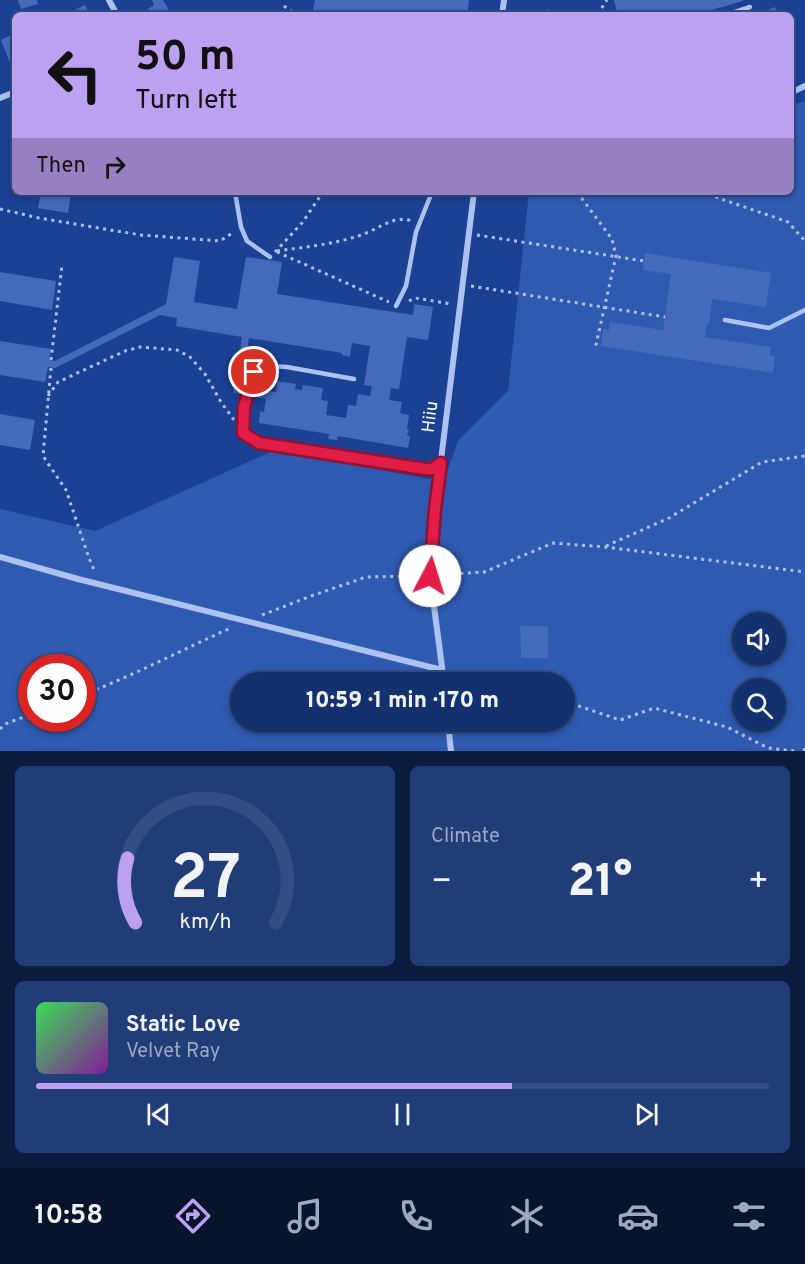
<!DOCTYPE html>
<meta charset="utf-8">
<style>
body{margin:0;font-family:Overpass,sans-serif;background:#213d77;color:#f1f3f6;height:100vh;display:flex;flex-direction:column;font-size:22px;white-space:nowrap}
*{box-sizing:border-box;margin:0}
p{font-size:20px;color:#9da9c3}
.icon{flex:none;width:33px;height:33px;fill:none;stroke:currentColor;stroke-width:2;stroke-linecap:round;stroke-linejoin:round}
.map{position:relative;height:751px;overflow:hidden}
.drawer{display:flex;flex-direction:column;gap:15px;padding:15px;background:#0b1b3d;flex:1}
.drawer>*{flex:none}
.guide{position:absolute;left:12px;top:12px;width:782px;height:183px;border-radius:9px;box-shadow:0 3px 9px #0003,0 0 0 2px #334c82;background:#bca0f2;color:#111;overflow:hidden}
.buttons{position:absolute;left:732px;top:612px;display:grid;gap:12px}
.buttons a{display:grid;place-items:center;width:54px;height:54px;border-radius:50%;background:#14316f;box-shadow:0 3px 9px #0003,0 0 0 2px #334c82;font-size:30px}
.speed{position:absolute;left:18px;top:654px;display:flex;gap:12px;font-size:30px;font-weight:700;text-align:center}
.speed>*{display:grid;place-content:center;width:78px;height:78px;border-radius:50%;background:#14316f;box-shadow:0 3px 9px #0003,0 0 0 2px #334c82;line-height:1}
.speed .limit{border:9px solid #d22;background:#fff;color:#111}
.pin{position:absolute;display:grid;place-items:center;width:51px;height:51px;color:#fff;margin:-26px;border:3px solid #fff;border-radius:50%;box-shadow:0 2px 6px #0007}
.me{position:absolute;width:66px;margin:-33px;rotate:5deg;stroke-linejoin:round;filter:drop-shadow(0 0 4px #0008)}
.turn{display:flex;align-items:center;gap:21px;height:126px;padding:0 24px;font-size:27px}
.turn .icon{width:78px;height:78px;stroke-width:2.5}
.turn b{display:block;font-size:42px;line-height:51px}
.then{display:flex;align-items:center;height:57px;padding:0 24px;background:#0003;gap:12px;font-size:22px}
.big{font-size:45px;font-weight:800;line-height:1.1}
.drawer .card{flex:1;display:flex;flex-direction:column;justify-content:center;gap:9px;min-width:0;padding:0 21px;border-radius:9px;background:#213d77}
.drawer .dial{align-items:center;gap:0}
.dial svg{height:156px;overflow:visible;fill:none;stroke:#334c82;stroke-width:7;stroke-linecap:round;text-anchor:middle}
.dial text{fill:#f1f3f6;stroke:none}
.song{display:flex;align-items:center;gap:18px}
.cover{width:72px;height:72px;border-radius:9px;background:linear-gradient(135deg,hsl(130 70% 55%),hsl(290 70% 35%))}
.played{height:6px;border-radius:3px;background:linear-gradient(90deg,#bca0f2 65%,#334c82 65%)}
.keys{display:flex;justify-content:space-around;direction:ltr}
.heat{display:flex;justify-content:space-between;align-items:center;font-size:33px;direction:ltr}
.drawer .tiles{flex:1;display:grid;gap:15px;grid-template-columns:1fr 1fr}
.card:last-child{grid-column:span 2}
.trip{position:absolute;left:230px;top:672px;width:345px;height:60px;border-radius:30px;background:#14316f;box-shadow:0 3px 9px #0003,0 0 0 2px #334c82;font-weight:800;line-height:60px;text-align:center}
.dock{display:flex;height:96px;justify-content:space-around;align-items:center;background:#08142c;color:#9da9c3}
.dock .icon{width:42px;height:42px}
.dock .on{color:#bca0f2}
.dock b{font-size:27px;color:#f1f3f6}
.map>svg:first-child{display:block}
.green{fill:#2e5ab2;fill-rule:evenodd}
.building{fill:#446abb;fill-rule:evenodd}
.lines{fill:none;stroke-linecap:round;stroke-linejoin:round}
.path{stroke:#adc2ef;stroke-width:3;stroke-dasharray:3 4.5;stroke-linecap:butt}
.lane{stroke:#adc2ef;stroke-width:4.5}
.street{stroke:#adc2ef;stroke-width:6}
.route-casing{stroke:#92132f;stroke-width:15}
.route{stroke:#e11d48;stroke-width:10}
.labels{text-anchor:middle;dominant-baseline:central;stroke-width:6;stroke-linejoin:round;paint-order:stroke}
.street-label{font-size:18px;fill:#fff;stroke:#1b4194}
</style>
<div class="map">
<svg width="805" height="751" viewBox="0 0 805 751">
<rect width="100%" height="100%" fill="#1b4194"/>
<path class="green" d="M805,101V751H0V509L95,531L275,450L429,479L447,472L458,441L508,391L529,192H790L791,105ZM742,622H776V656H742ZM32,668H82V718H32ZM240,682H564V722H240ZM742,688H776V722H742Z"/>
<g class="building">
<path d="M18,0H37L38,4L21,9Z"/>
<path d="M152,0H163L172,15H151L148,9L154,5Z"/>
<path d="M315,0H469L467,15H312Z"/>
<path d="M614,0H743V1L708,11L710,14L706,15H618Z"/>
<path d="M85,5L90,15H64Z"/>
<path d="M775,7L778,15H761L760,13Z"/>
<path d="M546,9L558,11L557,15H546Z"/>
<path d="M15,33V60L10,63L1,40Z"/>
<path d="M41,192H71L68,213L38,208Z"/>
<path d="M645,253L771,273L766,307L712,299L709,324L707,323L705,337L771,347L770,355L775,356L773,373L601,346L603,329L609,330L610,322L663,330L671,274L643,270Z"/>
<path d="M174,257L200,261L194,302L237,309L246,257L282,262L277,294L413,315L414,304L433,307L428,340L407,337L399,389L391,388L389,400L402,402L400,413L409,415L407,429H409L407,436H410L408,448L338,436L337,440L328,439L329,434L259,423L260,411L264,412L266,399L233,393L242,337L176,326L177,318L160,315L55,368L48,367L45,382L0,375V341L51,349L49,360L55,361L166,304ZM249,338L342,353V355L350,357L352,343L370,346L364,385L372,386L370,396L358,394L356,406L348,405L346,418L326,415L328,401L321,400L323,388L303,385L302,390L295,389L296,384L277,381L276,392L241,387Z"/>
<path d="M0,272L56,281L52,310L0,301Z"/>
<path d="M0,414L35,420L30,450L0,445Z"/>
<path d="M520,626H548V658H521Z"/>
</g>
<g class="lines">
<g class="path">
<path d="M284,6L297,15"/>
<path d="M603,15L601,9L607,0"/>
<path d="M577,192L612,239L616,256L595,349"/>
<path d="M701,192L788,222L805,241"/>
<path d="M0,209L39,218L141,235L220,241L234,232"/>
<path d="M477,235L644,261"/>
<path d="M277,251C306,247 336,244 364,234C380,228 394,215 412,221"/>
<path d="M275,252L302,223L323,192"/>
<path d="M277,252L389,302"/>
<path d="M471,286L665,317"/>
<path d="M409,301L415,298L452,304"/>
<path d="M51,360L62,265"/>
<path d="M51,368L43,456L66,490L89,558L95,572"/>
<path d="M48,396L58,382L125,351L140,347L177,350L190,357L205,374L221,402L234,420"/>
<path d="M606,546L669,518L762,462L805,456"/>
<path d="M438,575L484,572L553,543L605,547L805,572"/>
<path d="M262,615L311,596L366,577L420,576"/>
<path d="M453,672L478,679L484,682"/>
<path d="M82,695C133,676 181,650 231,628"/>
<path d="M564,701L620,720L654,708L727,727L768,748L794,751"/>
<path d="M0,729L5,724L32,714"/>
<path d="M804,751L805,748"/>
</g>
<g class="lane">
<path d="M726,15L750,7"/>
<path d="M235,192L241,227L247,241L270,257"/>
<path d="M396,306L406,286L416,232L432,192"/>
<path d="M725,320L769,328L805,310"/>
<path d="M354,379L287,367L268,366L254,372L244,407L243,433L259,443L425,469H433L441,463"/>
</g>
<g class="street">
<path d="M109,0L117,15"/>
<path d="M502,15L504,0"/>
<path d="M790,93L805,86"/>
<path d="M0,98L15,92"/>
<path d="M0,557L78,579L442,670"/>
<path d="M444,682L430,576L435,509L474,192"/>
<path d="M448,722L451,751"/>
</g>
</g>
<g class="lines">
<g class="route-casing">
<path id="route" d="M254,372L244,407L243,433L259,443L425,469H432L441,463L435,509L430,576"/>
</g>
<use href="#route" class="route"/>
</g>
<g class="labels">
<g class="street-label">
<text transform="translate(431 417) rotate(-83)">Hiiu</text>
</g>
</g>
</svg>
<div class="buttons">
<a><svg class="icon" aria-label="sound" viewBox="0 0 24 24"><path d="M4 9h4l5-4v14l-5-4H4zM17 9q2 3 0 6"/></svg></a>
<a><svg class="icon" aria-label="search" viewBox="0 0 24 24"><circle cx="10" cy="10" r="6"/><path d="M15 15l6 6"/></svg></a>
</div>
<div class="speed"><div class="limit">30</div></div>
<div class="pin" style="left:254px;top:372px;background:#d93025"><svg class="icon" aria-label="arrive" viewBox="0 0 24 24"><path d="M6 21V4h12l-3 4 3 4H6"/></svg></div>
<svg class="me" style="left:430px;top:576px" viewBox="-20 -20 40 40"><circle r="19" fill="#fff"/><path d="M0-13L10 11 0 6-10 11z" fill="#e11d48"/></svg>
<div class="trip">10:59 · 1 min · 170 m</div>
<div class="guide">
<div class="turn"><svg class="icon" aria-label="left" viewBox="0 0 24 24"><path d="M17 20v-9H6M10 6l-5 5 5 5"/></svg><div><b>50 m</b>Turn left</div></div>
<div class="then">Then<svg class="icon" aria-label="right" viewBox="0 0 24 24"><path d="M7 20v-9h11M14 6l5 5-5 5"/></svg></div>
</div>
</div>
<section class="drawer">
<div class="tiles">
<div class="card dial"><svg viewBox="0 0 100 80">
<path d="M14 69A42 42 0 1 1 86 69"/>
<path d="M14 69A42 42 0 0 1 10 36" stroke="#bca0f2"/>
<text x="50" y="56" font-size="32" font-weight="700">27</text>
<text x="50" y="72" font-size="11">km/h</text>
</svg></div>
<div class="card"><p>Climate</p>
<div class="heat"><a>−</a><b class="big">21°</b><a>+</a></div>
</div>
<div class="card">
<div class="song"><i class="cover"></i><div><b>Static Love</b><p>Velvet Ray</p></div></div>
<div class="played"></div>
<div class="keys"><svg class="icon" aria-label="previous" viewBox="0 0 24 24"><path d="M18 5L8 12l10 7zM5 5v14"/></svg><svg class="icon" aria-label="pause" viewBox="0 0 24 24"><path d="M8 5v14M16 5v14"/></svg><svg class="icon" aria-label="next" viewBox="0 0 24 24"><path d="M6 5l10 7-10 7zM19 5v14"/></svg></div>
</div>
</div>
</section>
<nav class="dock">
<b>10:58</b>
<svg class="icon on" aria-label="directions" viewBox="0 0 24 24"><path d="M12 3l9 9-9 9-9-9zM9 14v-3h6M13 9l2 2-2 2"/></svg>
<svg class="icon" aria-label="music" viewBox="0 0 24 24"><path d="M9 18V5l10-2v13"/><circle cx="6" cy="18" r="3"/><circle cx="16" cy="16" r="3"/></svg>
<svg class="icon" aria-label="phone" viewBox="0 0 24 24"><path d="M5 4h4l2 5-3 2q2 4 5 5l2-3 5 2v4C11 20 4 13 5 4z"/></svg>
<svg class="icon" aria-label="climate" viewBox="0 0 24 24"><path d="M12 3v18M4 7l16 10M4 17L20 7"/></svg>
<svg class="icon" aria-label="car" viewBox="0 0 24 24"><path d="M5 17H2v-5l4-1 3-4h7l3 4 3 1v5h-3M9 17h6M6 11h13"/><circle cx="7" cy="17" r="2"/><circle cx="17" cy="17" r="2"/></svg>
<svg class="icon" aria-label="filters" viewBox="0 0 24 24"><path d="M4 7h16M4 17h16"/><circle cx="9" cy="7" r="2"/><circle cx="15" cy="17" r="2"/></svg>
</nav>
